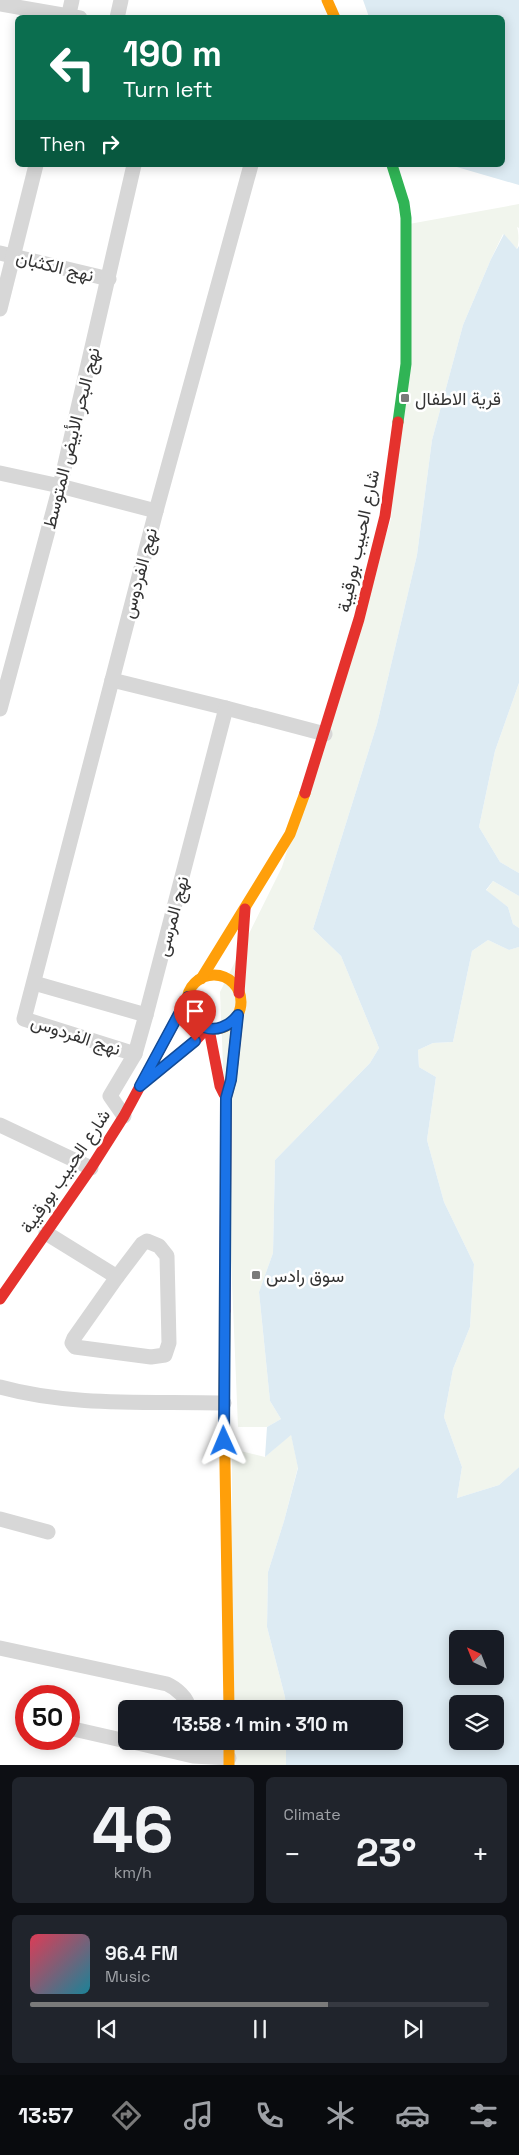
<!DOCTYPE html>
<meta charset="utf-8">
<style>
body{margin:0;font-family:"Space Grotesk",Vazirmatn,sans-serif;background:#20242c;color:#f1f3f6;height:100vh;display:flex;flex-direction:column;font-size:19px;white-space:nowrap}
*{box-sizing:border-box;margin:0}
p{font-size:16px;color:#9ea1a6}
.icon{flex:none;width:28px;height:28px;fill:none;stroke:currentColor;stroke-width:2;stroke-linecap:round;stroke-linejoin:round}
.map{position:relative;height:1765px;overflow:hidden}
.details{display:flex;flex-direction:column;gap:12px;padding:12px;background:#0d0f14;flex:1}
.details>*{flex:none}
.banner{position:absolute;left:15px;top:15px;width:490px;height:152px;border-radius:8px;box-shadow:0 2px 12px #0003;background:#0b6e4f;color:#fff;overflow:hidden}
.needle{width:32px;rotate:317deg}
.tools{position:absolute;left:449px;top:1630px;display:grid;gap:10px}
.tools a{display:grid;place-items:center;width:55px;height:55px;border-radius:8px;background:#171b24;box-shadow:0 2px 12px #0003;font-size:25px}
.speed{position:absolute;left:15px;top:1685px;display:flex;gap:10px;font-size:25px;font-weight:700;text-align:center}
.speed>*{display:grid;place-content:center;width:65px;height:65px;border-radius:50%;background:#171b24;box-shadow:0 2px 12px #0003;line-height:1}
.speed .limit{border:8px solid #d22;background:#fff;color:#111}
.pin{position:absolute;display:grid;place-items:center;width:42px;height:42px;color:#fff;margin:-51px -21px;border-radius:50% 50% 50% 0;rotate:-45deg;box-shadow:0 0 5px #0007}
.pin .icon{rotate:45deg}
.me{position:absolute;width:55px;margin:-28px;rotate:359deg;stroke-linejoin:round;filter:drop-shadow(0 0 4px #0008)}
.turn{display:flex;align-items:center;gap:18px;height:105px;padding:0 25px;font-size:22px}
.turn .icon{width:65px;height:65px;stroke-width:2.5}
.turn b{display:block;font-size:35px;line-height:42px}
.then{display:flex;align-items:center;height:48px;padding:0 25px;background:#0003;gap:10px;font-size:19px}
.big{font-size:38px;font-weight:600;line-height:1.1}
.details .tile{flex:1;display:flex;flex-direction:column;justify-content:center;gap:8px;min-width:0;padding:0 18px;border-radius:8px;background:#20242c}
.details .dial{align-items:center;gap:0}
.dial b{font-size:65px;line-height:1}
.song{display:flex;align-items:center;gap:15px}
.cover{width:60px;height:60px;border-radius:8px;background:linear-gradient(135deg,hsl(350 70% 55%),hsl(190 70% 35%))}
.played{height:5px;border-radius:2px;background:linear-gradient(90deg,#7a7a7a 65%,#363941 65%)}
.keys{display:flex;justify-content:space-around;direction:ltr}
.heat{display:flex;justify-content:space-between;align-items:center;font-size:28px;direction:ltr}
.details .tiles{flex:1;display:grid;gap:12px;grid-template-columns:1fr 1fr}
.tile:last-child{grid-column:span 2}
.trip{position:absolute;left:118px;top:1700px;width:285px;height:50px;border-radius:8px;background:#171b24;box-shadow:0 2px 12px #0003;font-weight:600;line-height:50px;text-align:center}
.tab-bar{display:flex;height:80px;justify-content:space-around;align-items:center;background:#090b0e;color:#9ea1a6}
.tab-bar .icon{width:35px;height:35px}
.tab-bar .selected{color:#7a7a7a}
.tab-bar b{font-size:22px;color:#f1f3f6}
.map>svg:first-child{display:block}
.green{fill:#f1f5ed}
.water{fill:#ddebf3;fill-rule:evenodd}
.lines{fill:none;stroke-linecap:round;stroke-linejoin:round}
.street{stroke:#d7d7d7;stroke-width:15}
.fast{stroke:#30b455;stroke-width:11}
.slow{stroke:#ff9f0a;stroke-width:11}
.jam{stroke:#e5322d;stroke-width:11}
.route-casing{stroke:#114b97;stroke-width:12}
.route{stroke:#1a73e8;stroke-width:9}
.poi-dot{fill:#7a7a7a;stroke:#fff;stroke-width:2}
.labels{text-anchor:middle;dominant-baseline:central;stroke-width:5;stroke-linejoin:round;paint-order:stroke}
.street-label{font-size:18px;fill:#333;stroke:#fff}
.poi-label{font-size:18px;fill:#333;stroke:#fff;text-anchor:start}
</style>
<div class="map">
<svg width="519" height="1765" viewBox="0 0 519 1765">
<rect width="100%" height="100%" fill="#fff"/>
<g class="green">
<path d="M519,204V228L517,227C519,233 519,243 517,249L503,234L491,259L463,325L432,440L417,555L377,724L313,929L341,956L379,1048L370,1063L275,1160L273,1253L259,1292L270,1401L281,1419L267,1427H238L220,992L282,867L391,519L409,224Z"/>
<path d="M519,683V873L500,862L479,827L495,751Z"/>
<path d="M493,881L519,896V928L513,924L508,907L486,891Z"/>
<path d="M488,940L509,950L519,947V1467L499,1485L457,1498L462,1467L444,1417L453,1369L470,1327L474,1264L444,1202L427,1140L436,1077L419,1067L418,1050L433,1043L453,1042L472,951Z"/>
<path d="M291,1434L298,1467L284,1521L268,1572L267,1627L285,1697L286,1709H232V1449L265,1457Z"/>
<rect x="232" y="1741" width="54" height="24"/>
</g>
<g class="water">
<path d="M363,0H519V185L450,165H502V18L369,17Z"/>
<path d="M504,234L517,249L519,246V683L495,751L479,827L500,862L519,873V896L493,881L486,890L508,907L513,924L519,928V947L509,950L488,940L472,951L453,1042L433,1043L418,1050L419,1067L436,1077L427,1140L444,1202L474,1264L470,1327L453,1369L444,1417L462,1467L457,1498L499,1485L519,1467V1765H286V1741H394V1709H286L285,1697L267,1627L268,1572L284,1521L298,1468L291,1435L265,1457L267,1427L281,1419L270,1401L259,1292L273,1253L275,1160L370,1063L379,1048L341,956L313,929L377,724L417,555L432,440L463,325L491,259ZM458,1639H495V1676H458ZM458,1704H495V1741H458Z"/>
</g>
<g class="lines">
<g class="street">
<path d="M0,4L80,18"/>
<path d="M68,18L72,0"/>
<path d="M117,18L121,0"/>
<path d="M0,253L109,279"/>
<path d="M0,309L36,165"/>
<path d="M0,473L60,486L156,511"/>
<path d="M112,680L226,708L325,734"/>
<path d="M0,709L60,486L134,165"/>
<path d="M34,983L146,1015"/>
<path d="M135,1054L24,1019L156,511L251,165"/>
<path d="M124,1116L110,1096L135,1054L146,1015L226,708"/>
<path d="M0,1125L91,1168"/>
<path d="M46,1233L117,1277"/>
<path d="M147,1241L159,1246L167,1256L169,1343L165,1355L151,1357L75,1347L72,1343L74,1338L117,1277L142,1244Z"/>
<path d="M0,1387C72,1407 150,1401 224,1403"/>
<path d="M0,1519L48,1532"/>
<path d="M0,1648L167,1684C176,1688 188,1698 189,1709"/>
<path d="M69,1728L126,1741"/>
<path d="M129,1741L193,1756L229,1758"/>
</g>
<path class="fast" d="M392,165L404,203L406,218V364L398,422"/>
<g class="slow">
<path d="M327,0L335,18"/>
<circle cx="214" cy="1002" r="27"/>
<path d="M201,979L290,834L305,793"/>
<path d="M225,1311L224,1403L229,1709"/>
<path d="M229,1741V1765"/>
</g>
<g class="jam">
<path d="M305,793L359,619L385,516L398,422"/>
<path d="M239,993L245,909"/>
<path d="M209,1029L220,1086L224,1094"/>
<path d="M151,1077L195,1041L207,1028"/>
<path d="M0,1299L91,1168L124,1116L188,997"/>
<path d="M225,1311L226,1098L231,1080L238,1015"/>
</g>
</g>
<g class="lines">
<g class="route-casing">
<path id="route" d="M195,1041L140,1086L188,997C185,1029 219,1040 238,1015L231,1080L226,1098L224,1441"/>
</g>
<use href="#route" class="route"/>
</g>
<g class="poi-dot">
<rect x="400" y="393" width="10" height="10" rx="2.5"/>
<rect x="251" y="1270" width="10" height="10" rx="2.5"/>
</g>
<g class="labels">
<g class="street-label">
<text transform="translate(55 266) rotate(14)">نهج الكثبان</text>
<text transform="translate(71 438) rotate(-76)">نهج البحر الأبيض المتوسط</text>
<text transform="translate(358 541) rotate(-78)">شارع الحبيب بورقيبة</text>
<text transform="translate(139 573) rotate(-75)">نهج الفردوس</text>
<text transform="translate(172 916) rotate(-75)">نهج المرسى</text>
<text transform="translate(76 1035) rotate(18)">نهج الفردوس</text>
<text transform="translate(65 1171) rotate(-56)">شارع الحبيب بورقيبة</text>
</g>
<g class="poi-label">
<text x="415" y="398">قرية الاطفال</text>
<text x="266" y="1275">سوق رادس</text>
</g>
</g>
</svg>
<div class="tools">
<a><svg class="needle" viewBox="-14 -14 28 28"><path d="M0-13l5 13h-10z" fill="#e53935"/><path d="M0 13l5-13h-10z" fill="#9ea1a6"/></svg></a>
<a><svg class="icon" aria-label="layers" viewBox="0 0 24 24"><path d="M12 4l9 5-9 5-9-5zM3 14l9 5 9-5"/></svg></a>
</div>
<div class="speed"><div class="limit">50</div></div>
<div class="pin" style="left:195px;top:1041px;background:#d93025"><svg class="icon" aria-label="arrive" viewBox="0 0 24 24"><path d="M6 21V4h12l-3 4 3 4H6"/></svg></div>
<svg class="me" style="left:224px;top:1441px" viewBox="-20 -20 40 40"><path d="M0-17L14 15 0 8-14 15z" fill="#1a73e8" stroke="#fff" stroke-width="4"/></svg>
<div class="trip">13:58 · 1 min · 310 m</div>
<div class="banner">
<div class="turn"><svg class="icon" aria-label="left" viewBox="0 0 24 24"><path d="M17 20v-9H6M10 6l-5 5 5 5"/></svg><div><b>190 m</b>Turn left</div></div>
<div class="then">Then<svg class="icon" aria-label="right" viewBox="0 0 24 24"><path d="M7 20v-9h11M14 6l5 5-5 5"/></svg></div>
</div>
</div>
<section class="details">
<div class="tiles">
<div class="tile dial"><b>46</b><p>km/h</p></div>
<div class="tile"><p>Climate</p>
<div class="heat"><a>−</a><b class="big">23°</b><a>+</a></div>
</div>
<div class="tile">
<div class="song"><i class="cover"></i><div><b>96.4 FM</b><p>Music</p></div></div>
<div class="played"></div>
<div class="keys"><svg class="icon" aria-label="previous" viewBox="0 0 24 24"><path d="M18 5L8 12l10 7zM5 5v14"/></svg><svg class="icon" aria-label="pause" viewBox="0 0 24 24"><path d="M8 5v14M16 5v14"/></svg><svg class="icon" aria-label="next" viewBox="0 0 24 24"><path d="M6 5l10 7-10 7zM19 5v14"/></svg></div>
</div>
</div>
</section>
<nav class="tab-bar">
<b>13:57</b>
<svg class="icon selected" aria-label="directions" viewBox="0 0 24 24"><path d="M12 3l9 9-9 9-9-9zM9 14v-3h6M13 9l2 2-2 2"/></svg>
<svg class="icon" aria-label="music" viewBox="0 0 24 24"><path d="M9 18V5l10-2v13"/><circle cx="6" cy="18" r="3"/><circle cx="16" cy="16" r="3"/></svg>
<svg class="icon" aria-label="phone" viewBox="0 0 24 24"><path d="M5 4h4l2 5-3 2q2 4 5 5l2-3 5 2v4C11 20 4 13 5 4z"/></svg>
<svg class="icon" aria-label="climate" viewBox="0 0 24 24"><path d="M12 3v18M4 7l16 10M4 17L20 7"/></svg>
<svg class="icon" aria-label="car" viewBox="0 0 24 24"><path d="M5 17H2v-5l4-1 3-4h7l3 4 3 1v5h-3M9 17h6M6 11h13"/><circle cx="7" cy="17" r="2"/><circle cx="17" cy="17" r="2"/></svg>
<svg class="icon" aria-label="filters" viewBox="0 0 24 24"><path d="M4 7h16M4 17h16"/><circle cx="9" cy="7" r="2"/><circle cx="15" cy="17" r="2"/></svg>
</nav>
